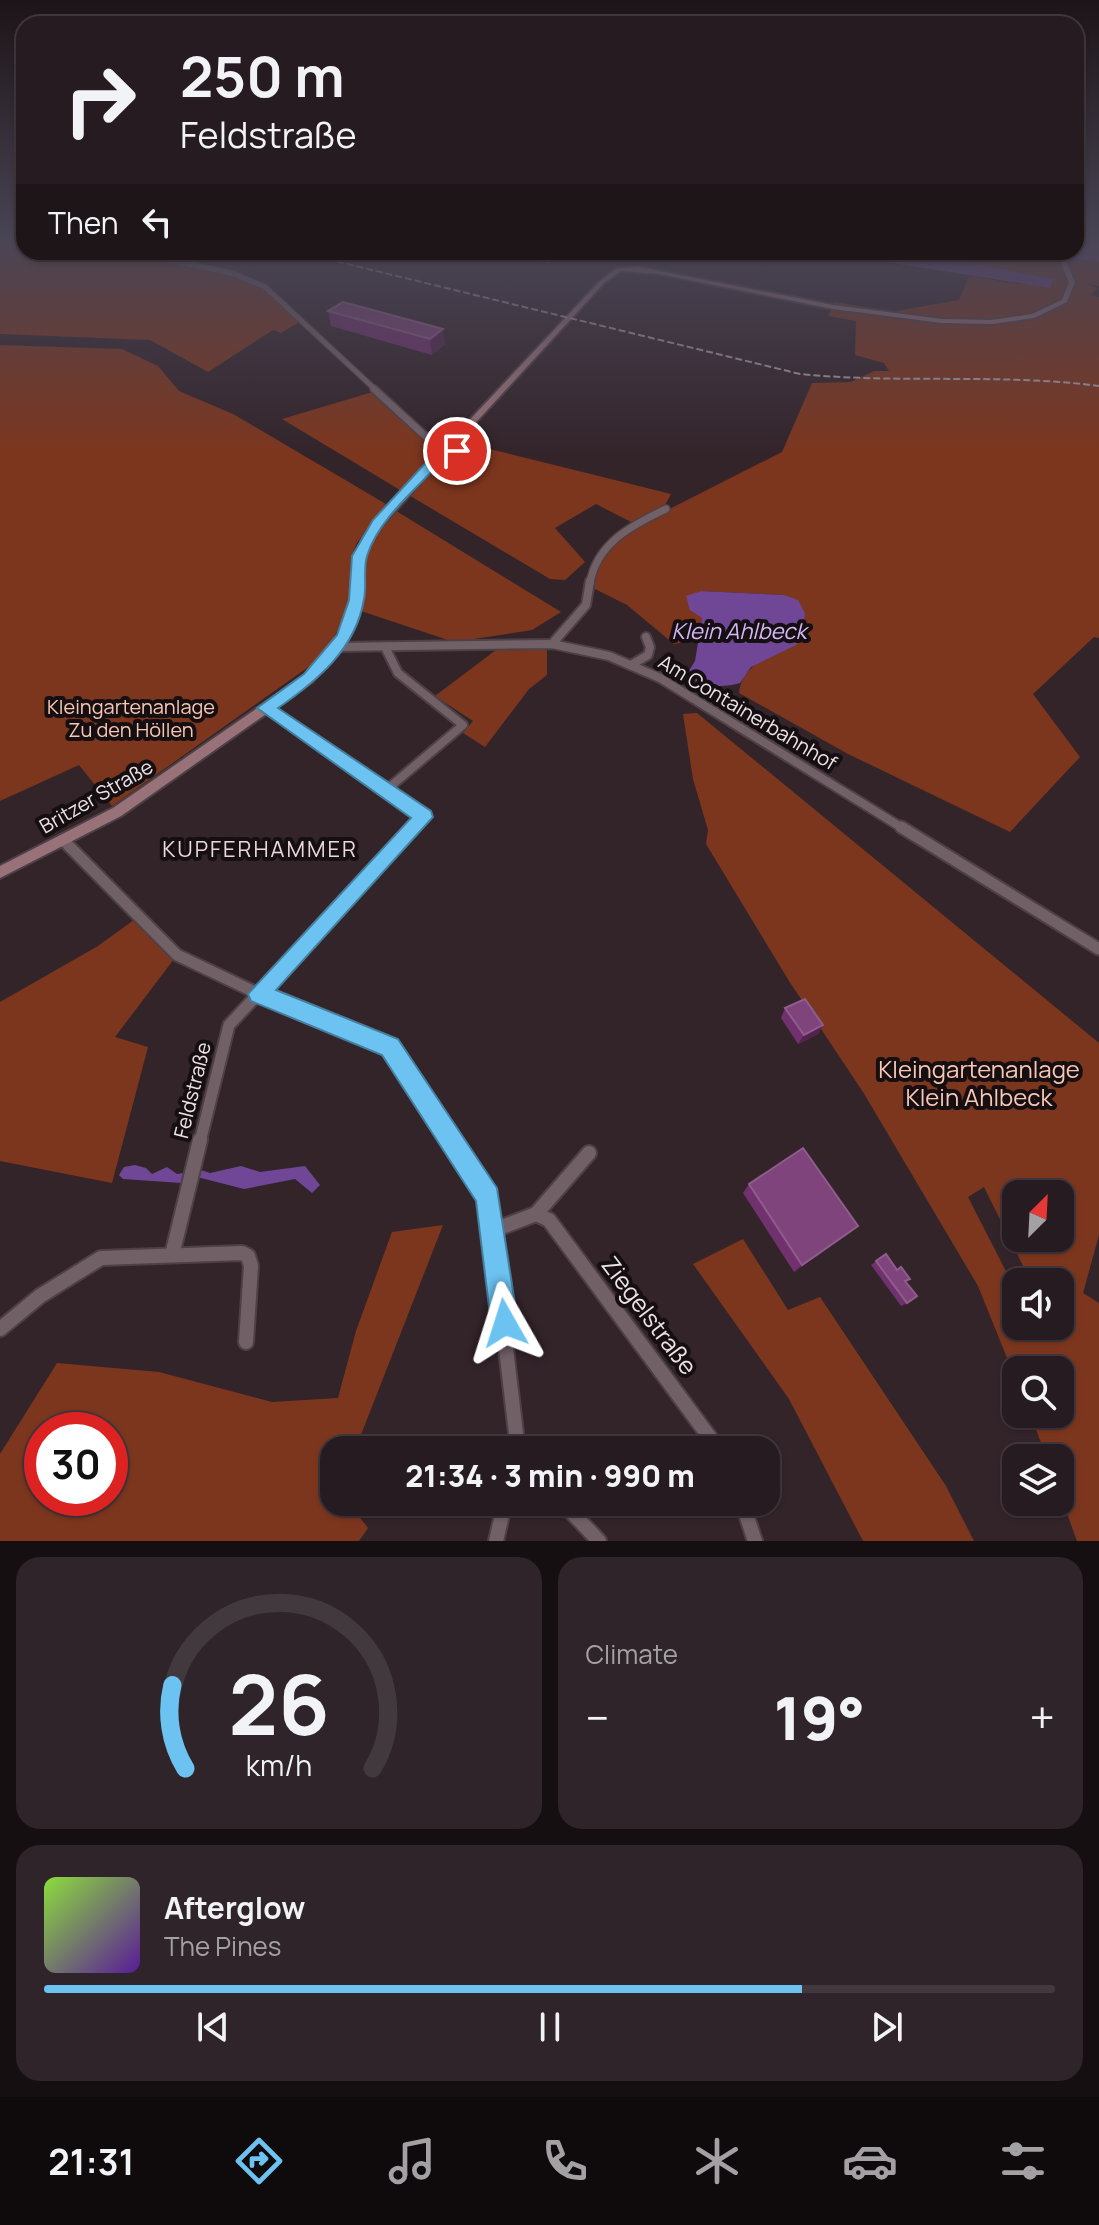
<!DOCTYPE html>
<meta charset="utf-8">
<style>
body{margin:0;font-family:Manrope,sans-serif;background:#2e2429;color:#f1f3f6;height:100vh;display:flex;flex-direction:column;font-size:30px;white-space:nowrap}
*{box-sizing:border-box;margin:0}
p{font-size:26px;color:#a4a1a5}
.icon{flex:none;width:44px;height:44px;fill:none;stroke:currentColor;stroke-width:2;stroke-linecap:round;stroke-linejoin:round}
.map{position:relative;height:1541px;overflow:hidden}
.side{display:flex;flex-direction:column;gap:16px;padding:16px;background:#150f12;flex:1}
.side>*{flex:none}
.banner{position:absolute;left:16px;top:16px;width:1068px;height:244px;border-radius:24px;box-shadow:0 2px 6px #0004,0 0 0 2px #42393e;background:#261b20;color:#f1f3f6;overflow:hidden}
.needle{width:52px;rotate:24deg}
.fabs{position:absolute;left:1002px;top:1180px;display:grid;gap:16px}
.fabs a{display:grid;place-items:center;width:72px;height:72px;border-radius:16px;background:#261b20;box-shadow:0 2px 6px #0004,0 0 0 2px #42393e;font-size:40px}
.speed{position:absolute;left:24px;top:1412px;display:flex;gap:16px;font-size:40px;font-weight:700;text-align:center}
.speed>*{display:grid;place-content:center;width:104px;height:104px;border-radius:50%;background:#261b20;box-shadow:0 2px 6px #0004,0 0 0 2px #42393e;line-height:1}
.speed .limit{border:12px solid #d22;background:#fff;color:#111}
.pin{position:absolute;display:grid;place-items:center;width:68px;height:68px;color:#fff;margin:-34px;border:4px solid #fff;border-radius:50%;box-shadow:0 2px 8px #0007}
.me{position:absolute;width:88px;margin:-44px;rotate:354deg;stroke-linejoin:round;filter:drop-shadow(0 0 6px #0008)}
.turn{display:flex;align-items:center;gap:28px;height:168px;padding:0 32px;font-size:36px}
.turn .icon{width:104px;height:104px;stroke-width:2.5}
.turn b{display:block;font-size:56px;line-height:68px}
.then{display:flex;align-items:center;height:76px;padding:0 32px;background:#0003;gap:16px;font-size:30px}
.big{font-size:60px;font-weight:800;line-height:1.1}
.side .widget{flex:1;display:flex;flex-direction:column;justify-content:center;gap:12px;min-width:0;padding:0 28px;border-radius:24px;background:#2e2429}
.side .dial{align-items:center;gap:0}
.dial svg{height:208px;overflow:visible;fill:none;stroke:#42393e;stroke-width:7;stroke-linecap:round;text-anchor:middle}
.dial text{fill:#f1f3f6;stroke:none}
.song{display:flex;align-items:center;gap:24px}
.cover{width:96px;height:96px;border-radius:12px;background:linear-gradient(135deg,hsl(90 70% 55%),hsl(270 70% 35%))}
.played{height:8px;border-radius:4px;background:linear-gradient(90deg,#6cc3f2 75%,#42393e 75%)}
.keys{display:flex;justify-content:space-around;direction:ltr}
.heat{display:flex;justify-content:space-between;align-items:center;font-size:44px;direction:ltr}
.side .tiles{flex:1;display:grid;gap:16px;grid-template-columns:1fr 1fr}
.widget:last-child{grid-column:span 2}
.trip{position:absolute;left:320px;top:1436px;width:460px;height:80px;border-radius:24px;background:#261b20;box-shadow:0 2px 6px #0004,0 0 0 2px #42393e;font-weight:800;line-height:80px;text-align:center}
.menu{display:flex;height:128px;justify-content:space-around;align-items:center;background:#0f0b0d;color:#a4a1a5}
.menu .icon{width:56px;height:56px}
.menu .active{color:#6cc3f2}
.menu b{font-size:36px;color:#f1f3f6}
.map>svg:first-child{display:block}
.green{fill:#7d361e;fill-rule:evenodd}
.water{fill:#6f4796}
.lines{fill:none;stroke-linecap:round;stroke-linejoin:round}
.street-far4-casing{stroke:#4d4046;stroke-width:7}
.street-far3-casing{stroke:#4d4046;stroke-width:10}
.street-far2-casing{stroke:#4d4046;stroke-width:12}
.street-far1-casing{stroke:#4d4046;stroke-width:15}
.street-casing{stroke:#4d4046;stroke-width:18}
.secondary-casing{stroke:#4d4046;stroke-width:4}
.street-far4{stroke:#726067;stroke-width:5}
.street-far3{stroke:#726067;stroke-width:7}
.street-far2{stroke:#726067;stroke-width:8}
.street-far1{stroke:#726067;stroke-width:11}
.street{stroke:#726067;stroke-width:14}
.secondary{fill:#987278;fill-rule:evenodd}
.rail{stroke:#a69a9f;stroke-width:2;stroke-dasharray:7 3;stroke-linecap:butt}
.wall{fill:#70316e}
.shaded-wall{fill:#52244d}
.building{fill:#7e447b;stroke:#8f5d8c;stroke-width:2}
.route{fill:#6cc3f2;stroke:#467f9d;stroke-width:2}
.labels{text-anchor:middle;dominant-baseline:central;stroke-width:8;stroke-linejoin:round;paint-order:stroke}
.park-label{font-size:20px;fill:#f9c6b5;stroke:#160f12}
.street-label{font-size:20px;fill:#ede3e7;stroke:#160f12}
.water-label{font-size:22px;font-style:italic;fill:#d6b8f9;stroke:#160f12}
.neighbourhood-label{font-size:22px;letter-spacing:2px;fill:#ebd6de;stroke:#160f12}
.near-park-label{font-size:24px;fill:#f9c6b5;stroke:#160f12}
.near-street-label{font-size:24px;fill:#ede3e7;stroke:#160f12}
</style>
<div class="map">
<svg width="1099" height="1541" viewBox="0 0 1099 1541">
<rect width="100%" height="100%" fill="#33242a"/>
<g class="green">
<path d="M0,239H24V252H135L234,274L257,282L301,321L281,333L273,330L208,372L150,340L0,334Z"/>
<path d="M907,252L1099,261V286L1087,284L1098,288L1091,295L1099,297V638L1094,637L1033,694L1080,757L1010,832L848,754L739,693C741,663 780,650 802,636L805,613L784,595L701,591L686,597L702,617L700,639L674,644L627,605L591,587L605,554L636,526L782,452L812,383L851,382L874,371H889L884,363L855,355L856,321L828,316L835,302L891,312L959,300L969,276L1019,284L1057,279Z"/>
<path d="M0,345L122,349L158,366L179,391L233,414L386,504L357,543L351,557L349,604L334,638L314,663L112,806L79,765L0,801Z"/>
<path d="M376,391L391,411L397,412L425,440L426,461L400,490L282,419Z"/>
<path d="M490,449L671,494L664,507L633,523L596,504L555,528L585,562L565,580L550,579L407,494C432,467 453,452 490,449Z"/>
<path d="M393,509L561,612L532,630L454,642L358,610C363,565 363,544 393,509Z"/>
<path d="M500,647H547V675L529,689L485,747L463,733L473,721L435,696Z"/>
<path d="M697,713L1099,1043V1235L1083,1293L1099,1303V1541H1077L1060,1494V1458H1047L1030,1414H1060V1370H1016V1380L978,1286L863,1092L789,981L706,844L708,830L693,779L683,714ZM984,1187L1031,1282H1060V1326H1016V1291L968,1197ZM1016,1194H1060V1238H1016Z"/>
<path d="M138,917L177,955L115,1037L148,1047L112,1183L0,1161V1002L98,946Z"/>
<path d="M443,1225L355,1450H334V1502H348L368,1528L359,1541H0V1454L57,1363L159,1372L272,1402L338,1398L356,1331L392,1232ZM42,1430H110V1498H42Z"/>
<path d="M743,1239L788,1310L820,1297L946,1486L974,1541H863L789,1399L693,1264Z"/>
</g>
<g class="water">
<path d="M1076,244L1099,245V261L940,252H1076Z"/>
<path d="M824,252H907L1062,280H1053L1050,288Z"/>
<path d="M701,591L784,595L798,600L805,613L803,636L796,645L751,667L740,683C724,688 699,688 687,674L695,661L702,618L690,610L686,596Z"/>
<path d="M135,1165L146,1168L152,1174L167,1167L177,1174L201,1170L210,1173L241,1166L260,1172L305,1166L320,1185L312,1193L295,1179L244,1189L201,1178L181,1183L123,1179L119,1175L124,1167Z"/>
</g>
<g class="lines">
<g class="street-far4-casing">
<path id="street-far4" d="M135,252L234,274L265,287L377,391"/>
</g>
<g class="street-far3-casing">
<g id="street-far3">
<path d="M374,389L436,446"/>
<path d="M590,583C597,543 632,525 666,509"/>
</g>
</g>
<g class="street-far2-casing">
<g id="street-far2">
<path d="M552,644L586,605L590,581"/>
<path d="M337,647L552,644L609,656L660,678L904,829"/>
<path d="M631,665L648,655L650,647L646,637"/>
<path d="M266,708L424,817L413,829"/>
<path d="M385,791L463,725L398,673L386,649"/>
</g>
</g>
<g class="street-far1-casing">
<g id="street-far1">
<path d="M901,827L1099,949"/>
<path d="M63,840L177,955L259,994L390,1047L452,1142"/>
<path d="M200,1142L229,1025L415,827"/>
</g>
</g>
<g class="street-casing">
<g id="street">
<path d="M451,1140L488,1197L518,1450"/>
<path d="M536,1214L589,1153"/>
<path d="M494,1230L536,1214L549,1220L719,1450"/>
<path d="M172,1255L200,1140"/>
<path d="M0,1329L40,1296L101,1258L242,1253L248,1256L251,1266L246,1342"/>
<path d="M562,1502L599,1541"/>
<path d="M742,1502L755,1541"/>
<path d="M496,1541L505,1502"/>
</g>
</g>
<g class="secondary-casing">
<path id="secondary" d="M1056,252H1062L1075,282L1067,302L1034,318L992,324L942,323L833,309L659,274L621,271L604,283L455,445L461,451L454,461L439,462L373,536L365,556L362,600L349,637L313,681L121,816L0,878V866L113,808L305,675L339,636L352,600L355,556L364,535L431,460L425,456V452L433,444L448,443L600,281L617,268L639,267L833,305L942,319L992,320L1032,314L1062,300L1069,282ZM438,448H448L452,451L448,457H438L433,454Z"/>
</g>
<use href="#street-far4" class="street-far4"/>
<use href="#street-far3" class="street-far3"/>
<use href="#street-far2" class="street-far2"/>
<use href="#street-far1" class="street-far1"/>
<use href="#street" class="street"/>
<use href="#secondary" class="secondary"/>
<path class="rail" d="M298,252L800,374C900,384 1000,373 1099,386"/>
</g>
<g class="wall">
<path d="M177,252H211L202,257Z"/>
<path d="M487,252H562L549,264Z"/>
<path d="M343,302L445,344L432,355L331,326L328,311Z"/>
<path d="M785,1008L823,1025L818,1034L798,1044L781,1018Z"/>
<path d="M749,1184L848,1234L794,1272L743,1193Z"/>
<path d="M886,1254L905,1281L907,1303L901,1306L871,1265Z"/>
</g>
<g class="shaded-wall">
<path d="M203,252H211L202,257L200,254Z"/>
<path d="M549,252H562L549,264Z"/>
<path d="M443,329L445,344L432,355L430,339Z"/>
<path d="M823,1025L818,1034L798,1044L804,1035Z"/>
<path d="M858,1226L848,1234L794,1272L802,1265Z"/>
</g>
<g class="building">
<path d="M343,302L443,329L430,339L328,311Z"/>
<path d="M805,999L823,1025L804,1035L785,1008Z"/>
<path d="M803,1148L858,1226L802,1265L749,1184Z"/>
<path d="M886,1254L897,1270L901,1267L910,1279L905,1281L917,1296L907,1303L876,1261Z"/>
</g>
<linearGradient id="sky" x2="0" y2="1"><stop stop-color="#1c1417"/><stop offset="0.53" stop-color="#4a4555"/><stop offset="1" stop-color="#4a4555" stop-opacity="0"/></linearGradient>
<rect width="1099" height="455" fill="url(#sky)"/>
<path class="route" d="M453,448L464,451L456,461L440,463C415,490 378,520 367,556C363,569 367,585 364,599C356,649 317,681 278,708L431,811L433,817L276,990L398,1039L497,1188L518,1323L514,1333L505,1337L495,1333L491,1323L476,1201L382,1055L251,1001L248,994L411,818L257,708L304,674L337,635L349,600L352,556L373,520L431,457L447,455Z"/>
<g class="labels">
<g class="park-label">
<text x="131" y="706">Kleingartenanlage<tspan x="131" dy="23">Zu den Höllen</tspan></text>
</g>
<g class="street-label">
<text transform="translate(748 712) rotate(31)">Am Containerbahnhof</text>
<text transform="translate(96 796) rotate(-30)">Britzer Straße</text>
<text transform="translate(192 1090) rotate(-76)">Feldstraße</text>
</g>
<g class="water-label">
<text x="739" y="631">Klein Ahlbeck</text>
</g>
<g class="neighbourhood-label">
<text x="260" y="849">KUPFERHAMMER</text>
</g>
<g class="near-park-label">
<text x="979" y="1068">Kleingartenanlage<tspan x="979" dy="28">Klein Ahlbeck</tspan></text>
</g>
<g class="near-street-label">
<text transform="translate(650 1315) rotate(53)">Ziegelstraße</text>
</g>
</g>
</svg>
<div class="fabs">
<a><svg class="needle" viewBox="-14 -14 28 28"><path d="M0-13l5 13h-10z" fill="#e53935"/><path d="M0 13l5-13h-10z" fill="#a4a1a5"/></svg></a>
<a><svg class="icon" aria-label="sound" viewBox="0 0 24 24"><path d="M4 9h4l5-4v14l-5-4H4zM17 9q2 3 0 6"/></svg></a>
<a><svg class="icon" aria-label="search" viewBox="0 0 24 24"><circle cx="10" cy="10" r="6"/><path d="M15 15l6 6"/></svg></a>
<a><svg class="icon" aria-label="layers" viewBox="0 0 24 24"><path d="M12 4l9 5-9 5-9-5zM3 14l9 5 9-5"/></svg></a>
</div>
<div class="speed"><div class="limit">30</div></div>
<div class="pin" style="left:457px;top:451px;background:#d93025"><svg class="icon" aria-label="arrive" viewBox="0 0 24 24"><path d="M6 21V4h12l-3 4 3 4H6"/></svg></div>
<svg class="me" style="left:505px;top:1323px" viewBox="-20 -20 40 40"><path d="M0-17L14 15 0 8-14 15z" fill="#6cc3f2" stroke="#fff" stroke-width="4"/></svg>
<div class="trip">21:34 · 3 min · 990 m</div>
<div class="banner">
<div class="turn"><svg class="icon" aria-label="right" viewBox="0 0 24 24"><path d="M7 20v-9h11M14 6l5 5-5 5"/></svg><div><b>250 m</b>Feldstraße</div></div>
<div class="then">Then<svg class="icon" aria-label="left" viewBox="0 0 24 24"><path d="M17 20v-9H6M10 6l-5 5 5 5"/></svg></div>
</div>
</div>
<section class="side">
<div class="tiles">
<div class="widget dial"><svg viewBox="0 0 100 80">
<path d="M14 69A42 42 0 1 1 86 69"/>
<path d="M14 69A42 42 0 0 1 9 37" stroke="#6cc3f2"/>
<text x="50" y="56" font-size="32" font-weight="700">26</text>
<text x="50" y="72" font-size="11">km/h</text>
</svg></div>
<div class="widget"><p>Climate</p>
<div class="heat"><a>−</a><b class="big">19°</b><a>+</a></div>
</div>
<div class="widget">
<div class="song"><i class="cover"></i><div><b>Afterglow</b><p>The Pines</p></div></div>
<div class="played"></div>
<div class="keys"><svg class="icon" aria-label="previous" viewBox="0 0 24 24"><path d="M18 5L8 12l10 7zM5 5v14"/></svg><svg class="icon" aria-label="pause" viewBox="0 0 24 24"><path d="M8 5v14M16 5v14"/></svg><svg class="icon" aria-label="next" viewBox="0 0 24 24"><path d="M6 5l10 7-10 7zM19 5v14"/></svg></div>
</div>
</div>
</section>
<nav class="menu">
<b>21:31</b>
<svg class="icon active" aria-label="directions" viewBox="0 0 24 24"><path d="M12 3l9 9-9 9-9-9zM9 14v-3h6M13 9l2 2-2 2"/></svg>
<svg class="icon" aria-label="music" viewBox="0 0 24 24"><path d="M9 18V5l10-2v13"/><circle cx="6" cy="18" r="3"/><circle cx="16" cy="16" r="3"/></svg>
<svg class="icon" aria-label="phone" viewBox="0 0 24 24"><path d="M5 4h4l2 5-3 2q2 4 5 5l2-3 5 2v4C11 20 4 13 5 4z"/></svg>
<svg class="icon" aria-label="climate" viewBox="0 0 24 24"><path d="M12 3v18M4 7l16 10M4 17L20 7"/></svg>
<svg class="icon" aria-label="car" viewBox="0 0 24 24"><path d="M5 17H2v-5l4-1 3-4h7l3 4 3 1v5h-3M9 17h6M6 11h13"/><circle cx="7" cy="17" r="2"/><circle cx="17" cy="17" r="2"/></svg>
<svg class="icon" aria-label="filters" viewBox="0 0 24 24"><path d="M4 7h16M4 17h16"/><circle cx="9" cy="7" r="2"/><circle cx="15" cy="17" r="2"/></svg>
</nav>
